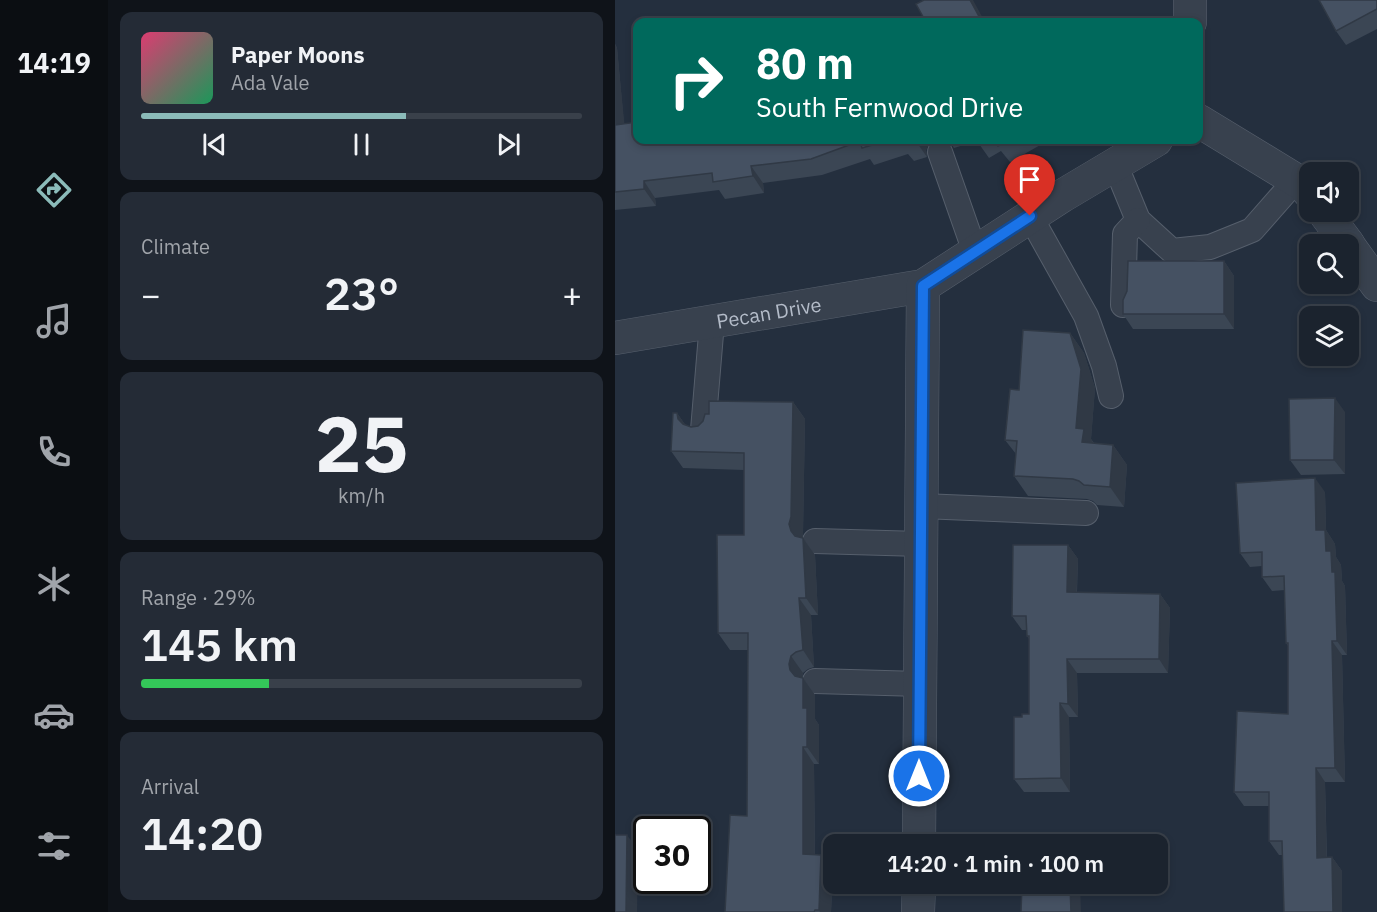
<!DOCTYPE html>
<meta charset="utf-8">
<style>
body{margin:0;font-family:"IBM Plex Sans",sans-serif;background:#242b36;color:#f1f3f6;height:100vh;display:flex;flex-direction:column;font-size:22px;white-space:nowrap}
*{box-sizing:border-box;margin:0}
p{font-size:20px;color:#a0a4aa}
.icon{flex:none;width:33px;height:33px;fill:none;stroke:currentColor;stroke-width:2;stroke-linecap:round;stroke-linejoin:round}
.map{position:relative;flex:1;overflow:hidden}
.panel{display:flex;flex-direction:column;gap:12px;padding:12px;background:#0f1319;width:507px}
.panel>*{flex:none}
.hud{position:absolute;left:18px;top:18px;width:570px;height:126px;border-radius:12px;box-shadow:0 3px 9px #0003,0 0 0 2px #39404a;background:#00695c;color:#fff;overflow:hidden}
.tools{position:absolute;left:684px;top:162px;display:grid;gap:12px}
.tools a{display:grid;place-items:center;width:60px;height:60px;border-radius:12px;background:#1b232e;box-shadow:0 3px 9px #0003,0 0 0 2px #39404a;font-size:30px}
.speed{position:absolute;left:18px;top:816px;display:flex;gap:12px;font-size:30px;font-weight:700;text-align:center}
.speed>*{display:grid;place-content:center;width:78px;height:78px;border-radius:50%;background:#1b232e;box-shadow:0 3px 9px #0003,0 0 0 2px #39404a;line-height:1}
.speed .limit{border:3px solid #111;border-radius:9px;background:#fff;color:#111}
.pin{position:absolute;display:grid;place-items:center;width:51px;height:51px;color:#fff;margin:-62px -26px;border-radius:50% 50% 50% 0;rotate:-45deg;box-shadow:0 0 6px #0007}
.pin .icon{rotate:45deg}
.me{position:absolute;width:66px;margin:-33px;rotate:0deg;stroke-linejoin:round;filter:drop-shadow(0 0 4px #0008)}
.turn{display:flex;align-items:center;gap:21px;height:126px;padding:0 24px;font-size:27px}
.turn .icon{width:78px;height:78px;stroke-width:2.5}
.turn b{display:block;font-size:42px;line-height:51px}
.big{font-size:45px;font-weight:600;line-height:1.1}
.panel .tile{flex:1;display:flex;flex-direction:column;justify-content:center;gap:9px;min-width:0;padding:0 21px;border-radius:12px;background:#242b36}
.panel .dial{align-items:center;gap:0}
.dial b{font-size:78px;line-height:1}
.song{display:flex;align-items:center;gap:18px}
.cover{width:72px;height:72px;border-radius:9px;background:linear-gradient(135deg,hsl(340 70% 55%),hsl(150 70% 35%))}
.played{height:6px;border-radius:3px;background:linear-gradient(90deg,#8bbbb9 60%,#39404a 60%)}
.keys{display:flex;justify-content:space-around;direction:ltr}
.heat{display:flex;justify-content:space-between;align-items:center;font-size:33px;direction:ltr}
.charge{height:9px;border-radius:4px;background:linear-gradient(90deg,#34c759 29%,#39404a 0)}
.trip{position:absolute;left:208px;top:834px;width:345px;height:60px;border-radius:12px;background:#1b232e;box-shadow:0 3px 9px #0003,0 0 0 2px #39404a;font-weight:600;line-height:60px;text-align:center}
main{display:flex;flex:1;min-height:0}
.tabs{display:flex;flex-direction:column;width:108px;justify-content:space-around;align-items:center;background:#0b0e12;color:#a0a4aa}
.tabs .icon{width:42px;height:42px}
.tabs .selected{color:#8bbbb9}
.tabs b{font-size:27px;color:#f1f3f6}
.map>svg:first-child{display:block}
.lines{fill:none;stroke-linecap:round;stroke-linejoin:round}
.service-casing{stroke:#565f6c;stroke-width:26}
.minor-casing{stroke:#565f6c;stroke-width:34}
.service{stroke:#38414e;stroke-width:24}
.minor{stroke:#38414e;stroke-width:33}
.wall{fill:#3b4654}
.shaded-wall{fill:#303945}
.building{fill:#455162;stroke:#303945;stroke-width:1.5}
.route-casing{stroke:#114b97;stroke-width:15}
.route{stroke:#1a73e8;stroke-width:10}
.labels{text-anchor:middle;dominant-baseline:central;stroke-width:5;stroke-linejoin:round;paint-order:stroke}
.street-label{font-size:20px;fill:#b4bcc9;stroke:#1d2633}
</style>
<main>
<nav class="tabs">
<b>14:19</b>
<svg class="icon selected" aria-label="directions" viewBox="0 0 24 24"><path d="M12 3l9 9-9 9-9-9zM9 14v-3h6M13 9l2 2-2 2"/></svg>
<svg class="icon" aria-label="music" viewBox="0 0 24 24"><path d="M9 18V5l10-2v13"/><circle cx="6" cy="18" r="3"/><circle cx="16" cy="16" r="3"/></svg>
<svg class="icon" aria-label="phone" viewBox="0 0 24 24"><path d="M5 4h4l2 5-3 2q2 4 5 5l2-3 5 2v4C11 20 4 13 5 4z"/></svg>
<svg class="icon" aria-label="climate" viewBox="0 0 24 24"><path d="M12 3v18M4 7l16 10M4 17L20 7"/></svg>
<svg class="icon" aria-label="car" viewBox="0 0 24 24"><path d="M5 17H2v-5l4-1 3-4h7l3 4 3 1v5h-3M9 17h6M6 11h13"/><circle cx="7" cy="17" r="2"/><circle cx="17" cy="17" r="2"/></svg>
<svg class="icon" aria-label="filters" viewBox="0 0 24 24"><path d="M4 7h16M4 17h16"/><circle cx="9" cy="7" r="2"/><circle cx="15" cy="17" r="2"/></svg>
</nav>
<section class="panel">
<div class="tile">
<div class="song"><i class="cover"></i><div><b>Paper Moons</b><p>Ada Vale</p></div></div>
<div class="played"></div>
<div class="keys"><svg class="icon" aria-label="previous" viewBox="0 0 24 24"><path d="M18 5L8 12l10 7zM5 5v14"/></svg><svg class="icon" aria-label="pause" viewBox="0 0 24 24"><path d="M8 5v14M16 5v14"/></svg><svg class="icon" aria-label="next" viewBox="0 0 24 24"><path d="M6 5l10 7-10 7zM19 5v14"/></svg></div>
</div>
<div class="tile"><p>Climate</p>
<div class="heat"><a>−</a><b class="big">23°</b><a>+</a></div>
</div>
<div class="tile dial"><b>25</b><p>km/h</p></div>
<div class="tile"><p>Range · 29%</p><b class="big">145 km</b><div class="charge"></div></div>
<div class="tile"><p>Arrival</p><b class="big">14:20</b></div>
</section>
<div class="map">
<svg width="762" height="912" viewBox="0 0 762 912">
<rect width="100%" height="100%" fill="#242f3e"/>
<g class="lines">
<g class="service-casing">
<g id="service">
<path d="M325,152L360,252"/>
<path d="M500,164L523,220L557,251L595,247L637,230L681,180"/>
<path d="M415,216L471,316L489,366L496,396"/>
<path d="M508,305L510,234L523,220"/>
<path d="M88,430L97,322"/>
<path d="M307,506L471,513"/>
<path d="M200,541L306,544"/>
<path d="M200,681L305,684"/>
</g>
</g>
<g class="minor-casing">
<g id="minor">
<path d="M575,0V22"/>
<path d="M584,121L689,185L694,192"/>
<path d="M709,212L733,244"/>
<path d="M734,246L762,285"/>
<path id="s1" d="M0,338L308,286L447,196L541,140"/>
<path d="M304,844L308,286"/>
<path d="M303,912L304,884"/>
</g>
</g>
<use href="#service" class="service"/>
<use href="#minor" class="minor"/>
</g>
<g class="wall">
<path d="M762,0V29L731,45L721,31Z"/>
<path d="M0,44L2,48L9,124L22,140H319L314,143L311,150L312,157L299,161L293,154L259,165L255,159L207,175L148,183L149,193L110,199L104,190L40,198L41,206L0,210Z"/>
<path d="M331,140H425L427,144L395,162L386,151L374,158L362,141L339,148L334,141Z"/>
<path d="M609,261L619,276V329H518L508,314Z"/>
<path d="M455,333L469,353L480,388L476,439L479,443L498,445L512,465L509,507L482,505L478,501L472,499L413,496L399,476L401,454L390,440L404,390Z"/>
<path d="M178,402L190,419L188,534L187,538H188L200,555L203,615H196L199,667L193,669L188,673L187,678H188L200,695V719L204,725V764H199L200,855H206L218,872L216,912H110L132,816L133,650H115L103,633L129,535V470L68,468L56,451L62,413L71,426L76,427L83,426L94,414Z"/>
<path d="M730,412V474L686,475L675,460Z"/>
<path d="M710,492L711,530L720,544L721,557L726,565L727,581L730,586L732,655H727L730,782H710L712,857H717L727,871L668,855H664L654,841V806H629L619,792L673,714V646L671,643L670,590L657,591L647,577V566L635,567L625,553Z"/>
<path d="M453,545L463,559L462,592L545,594L555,608L553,673H462L463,717H454L455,792H409L399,779L407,717L414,714V639L412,636L411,630H407L397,616Z"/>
</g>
<g class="shaded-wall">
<path d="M355,0H358L370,22H367Z"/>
<path d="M0,44L2,48L11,141L0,126Z"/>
<path d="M300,140H311L314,143L311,150L312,157Z"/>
<path d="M136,166L148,183L149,193L138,176Z"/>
<path d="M29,181L40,198L41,206L29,189Z"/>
<path d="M609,261L619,276V329L609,314Z"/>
<path d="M455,333L469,353L480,388L476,439L482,449L467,442L461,428Z"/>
<path d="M720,398L730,412V474L719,460Z"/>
<path d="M178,402L190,419L188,534L186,541L176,531L174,524Z"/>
<path d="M62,413L74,430L75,436L63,419Z"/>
<path d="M498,445L512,465L509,507L495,487Z"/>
<path d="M700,478L710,492L711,530L720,544L721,557L726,565L727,581L730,586L732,655L722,641L717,572L711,551L701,530Z"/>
<path d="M188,538L200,555L203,615L191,598Z"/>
<path d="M453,545L463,559L461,606L452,592Z"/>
<path d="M545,594L555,608L553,673L544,659Z"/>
<path d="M184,598L196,615L199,667L188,650Z"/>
<path d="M717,641L727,655L730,782L720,768Z"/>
<path d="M176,656L188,673L186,681L175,670L174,664Z"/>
<path d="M452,659L462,673L463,717L453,704Z"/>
<path d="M188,678L200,695V719L204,725V764L192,747L188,708Z"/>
<path d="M445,703L454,717L455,792L446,778Z"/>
<path d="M188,747L199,764L200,871L188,854Z"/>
<path d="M701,768L710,782L712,872L702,858Z"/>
<path d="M12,835L23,850L22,912H11Z"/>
<path d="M206,855L218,872L216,912H205L204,910Z"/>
<path d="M717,857L727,871V912H718Z"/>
<path d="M455,884H465L466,912H456Z"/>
</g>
<g class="building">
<path d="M309,0H355L367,22H311L301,4Z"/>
<path d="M704,0H762V9L721,31Z"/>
<path d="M22,122V140H274L247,148L245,141L196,159L136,166L138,176L98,182L97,173L29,181V189L0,192V125Z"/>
<path d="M285,140H300L287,145Z"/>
<path d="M380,140H394L383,146Z"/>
<path d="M513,261H609V314H508V300L512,291Z"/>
<path d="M408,330L455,333L466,369L461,428L469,429L467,442L498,445L495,487L469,485L464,481L458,479L399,476L402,441L390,440L395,389L404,390Z"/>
<path d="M720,398L719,460H675L674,399Z"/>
<path d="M94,401L178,402L176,517L174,524L176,531L180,536L188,538L191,598H184L188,650L181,652L176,656L174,664L175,670L180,676L188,678V708H192V747H188V854L206,855L204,910H200L199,912H110L115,815L132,816L133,638V633H103L102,535H129V453L56,451L58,413H62L63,419L68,424L76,427L83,426L88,421L90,414H94Z"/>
<path d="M700,478L701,530H710L711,551H716L717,572H720L722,641H717L720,768H701L702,858L717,857L718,912H669L667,841H654V792H619L622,711L673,714V643H671L669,576L647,577V552L625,553L621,483Z"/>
<path d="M398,545H453L452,592L545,594L544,659H452L453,704L445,703L446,778L399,779V717H407V714H414V636H412L411,616H397Z"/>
<path d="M0,835H12L11,912H0Z"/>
<path d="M441,839V844H455H407V840Z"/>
<path d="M407,884H455L456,912H406Z"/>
</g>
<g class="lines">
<g class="route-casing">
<path id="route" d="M304,776L308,286L415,216"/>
</g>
<use href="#route" class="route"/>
</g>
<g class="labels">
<g class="street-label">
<text stroke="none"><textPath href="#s1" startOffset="156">Pecan Drive</textPath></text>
</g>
</g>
</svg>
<div class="tools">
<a><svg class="icon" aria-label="sound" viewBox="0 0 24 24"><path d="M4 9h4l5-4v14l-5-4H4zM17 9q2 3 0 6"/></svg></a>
<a><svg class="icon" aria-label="search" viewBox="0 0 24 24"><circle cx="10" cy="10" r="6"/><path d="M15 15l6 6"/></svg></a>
<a><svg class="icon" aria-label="layers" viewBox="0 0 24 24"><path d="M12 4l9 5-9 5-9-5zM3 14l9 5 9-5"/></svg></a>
</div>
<div class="speed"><div class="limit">30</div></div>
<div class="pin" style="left:415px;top:216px;background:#d93025"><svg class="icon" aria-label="arrive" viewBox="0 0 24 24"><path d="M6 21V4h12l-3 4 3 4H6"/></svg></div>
<svg class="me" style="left:304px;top:776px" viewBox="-20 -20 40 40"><circle r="17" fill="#1a73e8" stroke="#fff" stroke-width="3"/><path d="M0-11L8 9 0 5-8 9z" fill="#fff"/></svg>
<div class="trip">14:20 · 1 min · 100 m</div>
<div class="hud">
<div class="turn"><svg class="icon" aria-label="right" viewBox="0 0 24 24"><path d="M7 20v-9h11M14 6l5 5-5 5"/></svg><div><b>80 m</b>South Fernwood Drive</div></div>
</div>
</div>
</main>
